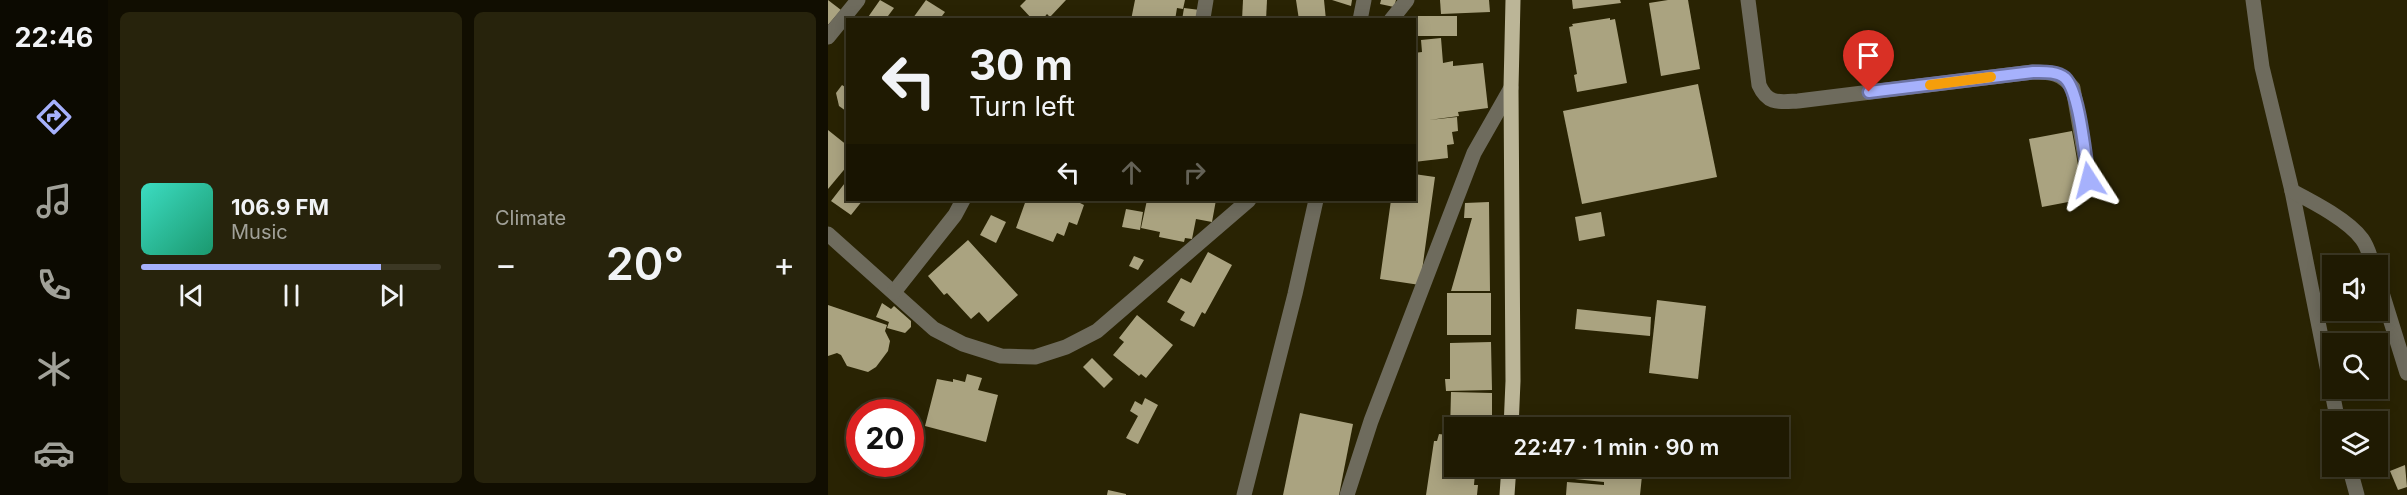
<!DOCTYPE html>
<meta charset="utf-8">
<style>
body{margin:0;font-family:Inter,sans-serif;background:#27230c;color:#f1f3f6;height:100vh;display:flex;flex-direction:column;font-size:22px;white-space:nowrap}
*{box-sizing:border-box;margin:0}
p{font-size:20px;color:#a1a199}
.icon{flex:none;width:33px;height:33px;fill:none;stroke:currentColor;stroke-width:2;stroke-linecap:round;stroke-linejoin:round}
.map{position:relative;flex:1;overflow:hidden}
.details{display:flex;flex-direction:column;gap:12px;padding:12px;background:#110e01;width:720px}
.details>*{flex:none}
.guide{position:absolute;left:18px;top:18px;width:570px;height:183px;border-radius:0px;box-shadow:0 3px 15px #0003,0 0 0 2px #3c3824;background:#1f1a02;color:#f1f3f6;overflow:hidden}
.controls{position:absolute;left:1494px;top:255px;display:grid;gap:12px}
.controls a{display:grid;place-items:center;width:66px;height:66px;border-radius:0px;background:#1f1a02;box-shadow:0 3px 15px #0003,0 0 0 2px #3c3824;font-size:30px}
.speed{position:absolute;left:18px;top:399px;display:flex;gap:12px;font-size:30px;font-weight:700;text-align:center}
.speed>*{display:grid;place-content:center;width:78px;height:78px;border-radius:50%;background:#1f1a02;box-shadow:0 3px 15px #0003,0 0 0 2px #3c3824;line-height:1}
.speed .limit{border:9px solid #d22;background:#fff;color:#111}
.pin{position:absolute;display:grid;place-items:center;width:51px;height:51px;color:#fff;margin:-62px -26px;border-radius:50% 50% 50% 0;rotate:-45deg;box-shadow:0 0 6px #0007}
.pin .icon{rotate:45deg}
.me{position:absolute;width:66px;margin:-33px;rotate:351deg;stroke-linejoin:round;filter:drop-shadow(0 0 4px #0008)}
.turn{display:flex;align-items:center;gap:21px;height:126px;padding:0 24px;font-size:27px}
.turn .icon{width:78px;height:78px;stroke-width:2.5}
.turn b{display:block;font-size:42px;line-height:51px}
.lanes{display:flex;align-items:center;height:57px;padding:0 24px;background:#0003;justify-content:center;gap:30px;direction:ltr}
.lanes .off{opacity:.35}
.big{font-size:45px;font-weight:600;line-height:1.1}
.details .widget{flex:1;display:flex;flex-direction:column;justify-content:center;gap:9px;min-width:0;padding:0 21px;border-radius:9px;background:#27230c}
.song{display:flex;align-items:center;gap:18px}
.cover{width:72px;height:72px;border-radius:9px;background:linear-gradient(135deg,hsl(170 70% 55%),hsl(160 70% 35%))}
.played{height:6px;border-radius:3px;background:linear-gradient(90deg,#a6b1fc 80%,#3c3824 80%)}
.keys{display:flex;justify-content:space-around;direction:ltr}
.heat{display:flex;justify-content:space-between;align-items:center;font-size:33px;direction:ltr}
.details .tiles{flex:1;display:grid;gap:12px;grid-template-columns:repeat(2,1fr)}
.trip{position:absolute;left:616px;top:417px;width:345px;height:60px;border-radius:0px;background:#1f1a02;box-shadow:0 3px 15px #0003,0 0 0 2px #3c3824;font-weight:600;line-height:60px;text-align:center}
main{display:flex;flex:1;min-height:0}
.menu{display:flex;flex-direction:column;width:108px;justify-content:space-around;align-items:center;background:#0c0a01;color:#a1a199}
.menu .icon{width:42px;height:42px}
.menu .current{color:#a6b1fc}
.menu b{font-size:27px;color:#f1f3f6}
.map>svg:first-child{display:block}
.building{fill:#aaa380}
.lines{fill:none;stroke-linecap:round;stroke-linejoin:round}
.minor{stroke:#6e6b5d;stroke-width:15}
.major{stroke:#bbb597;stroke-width:15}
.route-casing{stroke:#6c73a4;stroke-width:15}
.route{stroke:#a6b1fc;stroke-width:10}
.slow{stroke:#f59e0b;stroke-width:10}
</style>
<main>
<nav class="menu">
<b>22:46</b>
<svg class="icon current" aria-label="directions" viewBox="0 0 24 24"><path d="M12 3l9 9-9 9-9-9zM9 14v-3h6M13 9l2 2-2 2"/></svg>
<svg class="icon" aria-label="music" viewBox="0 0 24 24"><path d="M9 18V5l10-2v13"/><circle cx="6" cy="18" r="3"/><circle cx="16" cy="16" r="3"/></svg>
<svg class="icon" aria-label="phone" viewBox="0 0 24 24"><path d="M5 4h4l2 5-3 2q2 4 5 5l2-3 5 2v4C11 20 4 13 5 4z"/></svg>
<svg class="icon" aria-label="climate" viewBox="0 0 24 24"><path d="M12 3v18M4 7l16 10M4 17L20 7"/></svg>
<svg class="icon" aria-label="car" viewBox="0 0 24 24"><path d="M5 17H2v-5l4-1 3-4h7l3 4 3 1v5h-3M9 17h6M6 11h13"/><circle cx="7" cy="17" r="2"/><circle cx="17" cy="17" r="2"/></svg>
</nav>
<section class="details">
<div class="tiles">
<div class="widget">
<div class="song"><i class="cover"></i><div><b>106.9 FM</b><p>Music</p></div></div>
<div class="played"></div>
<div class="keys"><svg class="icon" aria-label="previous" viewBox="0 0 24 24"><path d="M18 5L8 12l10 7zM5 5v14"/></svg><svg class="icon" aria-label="pause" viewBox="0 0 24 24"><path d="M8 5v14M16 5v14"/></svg><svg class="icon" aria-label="next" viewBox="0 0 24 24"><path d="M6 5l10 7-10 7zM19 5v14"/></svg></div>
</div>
<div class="widget"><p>Climate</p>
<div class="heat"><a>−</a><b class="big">20°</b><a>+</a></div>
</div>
</div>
</section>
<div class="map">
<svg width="1579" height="495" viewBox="0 0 1579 495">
<rect width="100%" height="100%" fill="#292303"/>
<g class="building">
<path d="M0,0L13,10L0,25Z"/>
<path d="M52,0L66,8L60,16L65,20H38Z"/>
<path d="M98,0L117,12L111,20L85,18Z"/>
<path d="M198,0H238L222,17L219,14L214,20H205L192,6Z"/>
<path d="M307,0H357L355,9L349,8L347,20H303Z"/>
<path d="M415,0H439L438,20H414Z"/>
<path d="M468,0H496L498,20H471Z"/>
<path d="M504,0H524L523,6Z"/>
<path d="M553,0H568L566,7L552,4Z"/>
<path d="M612,0H661L662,12L613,14Z"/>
<path d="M744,0H792L793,3L745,9Z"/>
<path d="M840,0H860L872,69L833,76L821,3Z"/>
<path d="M356,8L372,10L370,20H354Z"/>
<rect x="588" y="16" width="41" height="20"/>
<path d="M782,18V20L787,19L799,83L749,92L746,75L749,74L741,27L745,26L744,24Z"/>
<path d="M613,38L615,63L625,61V66L655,63L660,108L630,112L631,116L601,120L629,117L630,131L624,132L626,144L619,145L620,158L586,162L587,122H589L586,100V53L594,52L593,40Z"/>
<path d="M870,84L889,177L754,204L735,111Z"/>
<path d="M14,85L20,89L18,111L11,106L8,93Z"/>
<path d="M0,130L20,146V165L0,189Z"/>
<path d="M1244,131L1256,199L1214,207L1201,139Z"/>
<path d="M586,174L607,177L592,285L552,279L563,200H586Z"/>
<path d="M20,179V200H35L23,215L3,201Z"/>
<path d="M198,200H251L250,202L256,205L249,225L241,222L236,236L229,233L225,242L188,228Z"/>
<path d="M319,200H388L384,222L368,219L364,239L357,238L356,242L331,237L332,232L313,228Z"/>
<path d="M661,202L662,291H623L644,218H636L637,203Z"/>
<path d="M298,209L315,212L312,230L294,227Z"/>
<path d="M773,212L777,236L751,241L747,217Z"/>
<path d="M163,215L178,222L168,243L152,235Z"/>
<path d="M140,240L190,295L160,322L151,312L143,319L119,293L116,295L100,276Z"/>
<path d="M380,252L404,265L377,314L374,312L366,327L352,320L357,312L339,302L353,278L363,283Z"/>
<path d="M306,256L316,260L310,270L301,266Z"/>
<rect x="619" y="293" width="44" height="42"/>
<path d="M829,300L878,306L870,379L821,373Z"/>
<path d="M54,303L63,309L66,306L83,321V327L77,333L59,328L61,322L48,317Z"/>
<path d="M0,305L59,325L57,331L62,341L60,351L48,367L40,372L19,366L13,355L9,353L0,356Z"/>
<path d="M749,309L823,317L822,336L747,329Z"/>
<path d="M309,315L345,345L318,378L313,374L311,376L285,355L296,342L291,338Z"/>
<path d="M663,342L664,390L618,391L617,379H622V343Z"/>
<path d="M264,358L285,379L276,388L255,367Z"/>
<path d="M139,374L154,378L150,390L170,395L158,442L97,426L109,379L125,382V379L137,382Z"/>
<path d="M623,392L664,393V428H627V432H622Z"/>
<path d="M317,398L330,405L310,444L298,438L310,416L302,411L307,401L314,405Z"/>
<path d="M472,413L525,424L511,495H455Z"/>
<path d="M611,434L627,436V466H653L652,474L647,473L646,485H650L649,495H598L606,441H609Z"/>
<path d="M1577,465L1579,487L1570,490L1562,471Z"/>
<path d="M738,466H815L812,495H738L739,482L776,485V482L737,478Z"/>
<path d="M280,490L298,494V495H279Z"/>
</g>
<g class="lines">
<g class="minor">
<path d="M920,0L931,85C940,105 951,102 970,101L1205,72C1224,72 1233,73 1245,88L1261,180"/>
<path d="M1425,0L1434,67L1464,191L1510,422"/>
<path d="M375,18L378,0"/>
<path d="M532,20L536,0"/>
<path d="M563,20L579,0"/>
<path d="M0,37L30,0"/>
<path d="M1464,191C1485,202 1520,220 1534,239C1540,247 1542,256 1545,266"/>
<path d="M0,234L106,329L135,344L173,356L207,357L238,347L269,331L421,200"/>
<path d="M1550,280L1579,373"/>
<path d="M66,292L127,215L135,200"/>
<path d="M1521,466L1529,495"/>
<path d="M416,495L467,294L488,200"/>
<path d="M519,495L543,421L646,153L683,88"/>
</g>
<g class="major">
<path d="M683,428L685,381L683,88L685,0"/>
<path d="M679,495L681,466"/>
</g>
</g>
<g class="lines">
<g class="route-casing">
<path id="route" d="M1041,92L1205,72C1215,72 1229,71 1237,78C1252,92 1257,158 1261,180"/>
</g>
<use href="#route" class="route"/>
<path class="slow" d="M1102,85L1163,77"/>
</g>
</svg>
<div class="controls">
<a><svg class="icon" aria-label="sound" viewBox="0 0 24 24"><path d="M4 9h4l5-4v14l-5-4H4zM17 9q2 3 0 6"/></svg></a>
<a><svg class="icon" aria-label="search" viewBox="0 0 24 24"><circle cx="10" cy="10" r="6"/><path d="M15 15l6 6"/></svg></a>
<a><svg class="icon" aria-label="layers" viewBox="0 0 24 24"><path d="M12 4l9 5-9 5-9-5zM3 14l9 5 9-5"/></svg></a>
</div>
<div class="speed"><div class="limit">20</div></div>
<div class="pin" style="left:1041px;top:92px;background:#d93025"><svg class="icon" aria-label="arrive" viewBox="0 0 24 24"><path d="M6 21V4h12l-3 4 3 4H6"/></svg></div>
<svg class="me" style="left:1261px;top:180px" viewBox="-20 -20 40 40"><path d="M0-17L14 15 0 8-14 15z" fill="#a6b1fc" stroke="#fff" stroke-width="4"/></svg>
<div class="trip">22:47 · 1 min · 90 m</div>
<div class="guide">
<div class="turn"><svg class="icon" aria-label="left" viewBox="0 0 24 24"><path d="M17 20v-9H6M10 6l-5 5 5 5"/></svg><div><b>30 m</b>Turn left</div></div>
<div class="lanes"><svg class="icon" aria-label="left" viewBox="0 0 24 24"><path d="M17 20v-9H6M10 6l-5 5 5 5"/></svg><svg class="icon off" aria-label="ahead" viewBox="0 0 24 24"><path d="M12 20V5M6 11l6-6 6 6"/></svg><svg class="icon off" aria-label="right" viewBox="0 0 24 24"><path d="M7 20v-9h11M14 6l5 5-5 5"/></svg></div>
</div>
</div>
</main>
